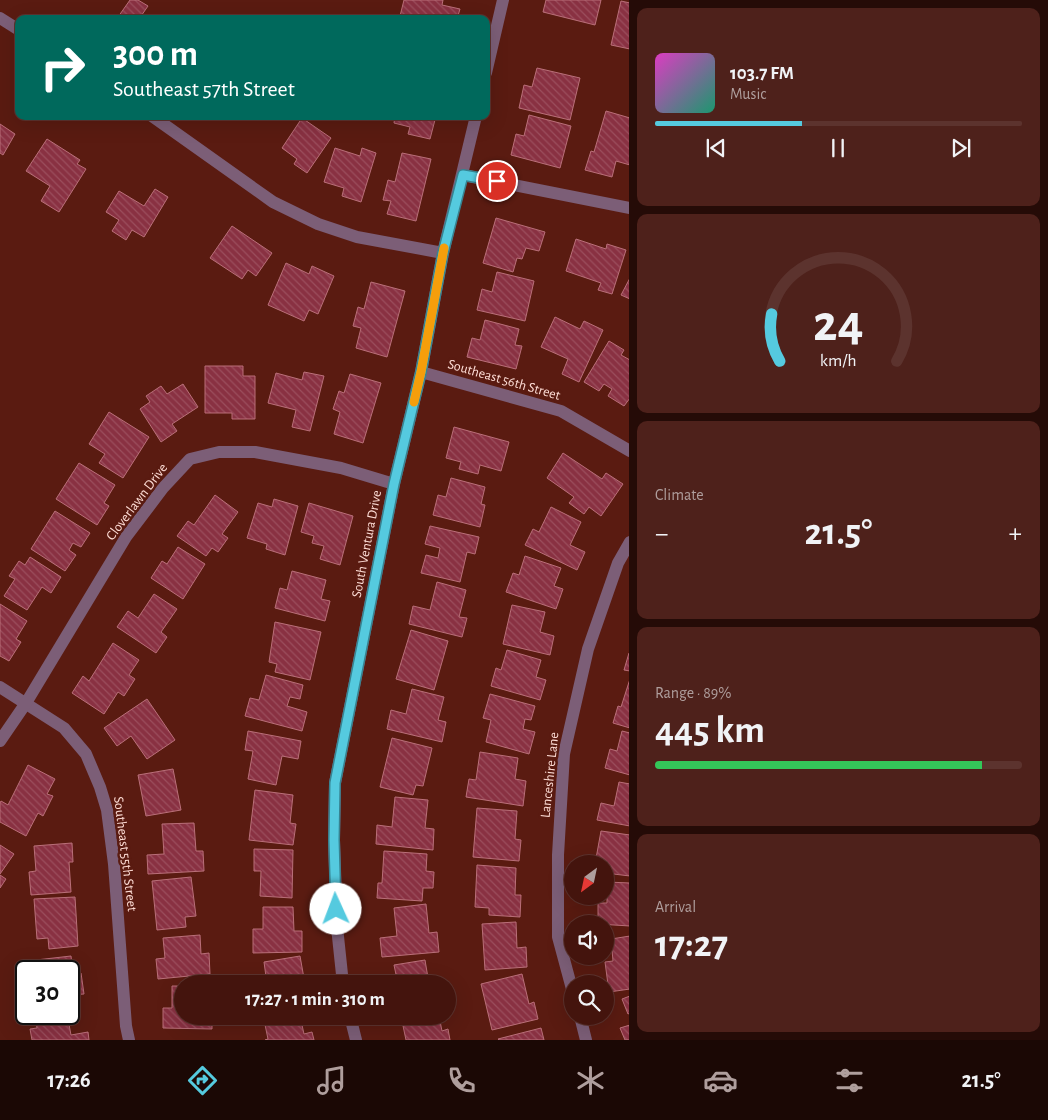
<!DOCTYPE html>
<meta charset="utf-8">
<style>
body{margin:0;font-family:"Alegreya Sans",sans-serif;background:#4e211b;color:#f1f3f6;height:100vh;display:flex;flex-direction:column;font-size:19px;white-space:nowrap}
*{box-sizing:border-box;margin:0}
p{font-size:16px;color:#af9e9d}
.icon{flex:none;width:28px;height:28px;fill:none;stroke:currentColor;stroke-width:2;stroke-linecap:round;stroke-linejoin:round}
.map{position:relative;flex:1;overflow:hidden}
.drawer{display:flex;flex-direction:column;gap:8px;padding:8px;background:#250b07;width:419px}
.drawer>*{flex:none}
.top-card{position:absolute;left:15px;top:15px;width:475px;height:105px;border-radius:10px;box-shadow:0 5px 20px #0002,0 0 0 1px #5c332e;background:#00695c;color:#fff;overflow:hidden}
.needle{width:32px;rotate:213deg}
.buttons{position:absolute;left:564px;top:855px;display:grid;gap:10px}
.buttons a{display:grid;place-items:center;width:50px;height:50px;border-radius:50%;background:#44140d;box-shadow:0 5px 20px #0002,0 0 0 1px #5c332e;font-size:25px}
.speed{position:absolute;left:15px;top:960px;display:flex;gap:10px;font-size:25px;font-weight:700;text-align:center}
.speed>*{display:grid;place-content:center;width:65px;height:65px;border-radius:50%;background:#44140d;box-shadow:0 5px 20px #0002,0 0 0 1px #5c332e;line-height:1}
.speed .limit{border:2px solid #111;border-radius:8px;background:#fff;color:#111}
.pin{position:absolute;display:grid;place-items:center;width:42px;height:42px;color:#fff;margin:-21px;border:2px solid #fff;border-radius:50%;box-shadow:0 1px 5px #0007}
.me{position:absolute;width:55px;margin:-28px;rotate:358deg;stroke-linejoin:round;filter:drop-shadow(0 0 4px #0008)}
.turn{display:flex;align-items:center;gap:18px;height:105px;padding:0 15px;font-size:22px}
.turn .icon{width:65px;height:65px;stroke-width:2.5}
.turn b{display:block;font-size:35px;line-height:42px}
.big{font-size:38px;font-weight:700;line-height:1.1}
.drawer .card{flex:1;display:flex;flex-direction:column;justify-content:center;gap:8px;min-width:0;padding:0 18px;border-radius:10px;background:#4e211b}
.drawer .dial{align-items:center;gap:0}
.dial svg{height:130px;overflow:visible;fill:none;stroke:#5c332e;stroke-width:7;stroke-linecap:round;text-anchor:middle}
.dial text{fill:#f1f3f6;stroke:none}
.song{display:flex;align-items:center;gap:15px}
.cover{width:60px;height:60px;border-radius:8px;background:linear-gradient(135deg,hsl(310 70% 55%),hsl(160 70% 35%))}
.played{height:5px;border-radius:2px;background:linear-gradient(90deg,#55cadf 40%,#5c332e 40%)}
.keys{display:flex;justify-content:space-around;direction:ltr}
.heat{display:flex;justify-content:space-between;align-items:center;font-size:28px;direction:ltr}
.charge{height:8px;border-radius:4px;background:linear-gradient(90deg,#34c759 89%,#5c332e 0)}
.trip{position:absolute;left:174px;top:975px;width:282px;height:50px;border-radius:25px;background:#44140d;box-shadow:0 5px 20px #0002,0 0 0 1px #5c332e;font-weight:700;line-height:50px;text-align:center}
.menu{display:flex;height:80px;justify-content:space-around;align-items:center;background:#1b0805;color:#af9e9d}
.menu .icon{width:35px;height:35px}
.menu .selected{color:#55cadf}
.menu b{font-size:22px;color:#f1f3f6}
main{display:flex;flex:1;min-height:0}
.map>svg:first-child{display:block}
.building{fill:url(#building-back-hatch);stroke:#ba6f79}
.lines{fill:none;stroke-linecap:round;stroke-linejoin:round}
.street{stroke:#7c5e77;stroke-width:12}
.route-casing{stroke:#378391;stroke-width:12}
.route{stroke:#55cadf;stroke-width:9}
.slow{stroke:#f59e0b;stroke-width:9}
.labels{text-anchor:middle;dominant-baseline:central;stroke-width:5;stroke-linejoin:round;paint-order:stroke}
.street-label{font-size:14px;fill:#feddd6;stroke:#5a1b11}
</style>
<main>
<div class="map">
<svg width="630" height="1040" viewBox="0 0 630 1040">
<defs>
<pattern id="building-back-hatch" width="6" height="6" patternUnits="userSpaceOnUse" patternTransform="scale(1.25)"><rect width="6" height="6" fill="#893142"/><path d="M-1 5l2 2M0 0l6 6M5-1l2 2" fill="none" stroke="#9b4e5d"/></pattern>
</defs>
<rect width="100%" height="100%" fill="#5a1b11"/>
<g class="building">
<path d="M130,0H138L148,6L139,19H121L118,17Z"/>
<path d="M404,0H443L442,5L460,9L457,19H409L400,16Z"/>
<path d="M546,0H601L595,25L543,12Z"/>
<path d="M621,1L630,3V49L611,45Z"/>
<path d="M537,68L580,78L570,120L519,108L524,85L532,87Z"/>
<path d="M606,111L630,118V165L616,161L612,177L585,170L591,151L594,152Z"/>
<path d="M529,115L571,126L560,168L511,155L516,134L524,136Z"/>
<path d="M395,116H436L430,139L408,134L410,127L394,123Z"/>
<path d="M302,118L331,138L307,173L294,164L297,159L282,148Z"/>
<path d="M0,124L15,134L3,155L0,153Z"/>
<path d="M47,139L80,160L77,164L86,169L59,212L41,201L50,186L26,171Z"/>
<path d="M335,148L360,156L362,148L376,153L361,202L342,196L344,188L324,182Z"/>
<path d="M402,153L431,159L416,221L387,214L391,201L383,200L388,180L395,182Z"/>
<path d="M155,189L168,197L144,237L132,230L126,240L112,231L119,220L106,212L119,191L144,206Z"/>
<path d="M496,218L545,232L539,251L526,248L522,259L517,258L513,272L483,263Z"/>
<path d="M232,226L272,253L256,276L248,270L242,279L210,258Z"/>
<path d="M576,239L606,249L607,244L626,250L612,294L598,290L601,283L566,271Z"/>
<path d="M286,263L309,274L312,266L334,276L318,314L309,310L304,321L268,305Z"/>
<path d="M497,272L534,281L525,321L477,310L482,289L492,292Z"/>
<path d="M630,278V299L621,295Z"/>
<path d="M371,282L405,291L387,357L356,348L361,328L353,326L358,307L364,309Z"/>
<path d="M555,317L580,329L584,321L603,330L579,382L562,374L568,359L541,347Z"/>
<path d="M485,320L519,329L515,345L522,346L516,369L467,357L472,338L480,340Z"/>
<path d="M609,341L624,350L621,355L630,360V398L624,406L608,396L612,389L604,384L599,391L584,382Z"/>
<path d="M205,366H243V376H255V419H232V413H205Z"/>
<path d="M304,372L324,376L310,431L292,427L296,410L268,403L276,373L302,380Z"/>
<path d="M350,374L381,383L363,443L334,434L340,412L333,409L339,391L344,393Z"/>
<path d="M183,384L198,407L172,424L177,431L161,442L140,409L150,402L146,396L161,386L167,394Z"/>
<path d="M109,412L149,437L123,478L99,463L105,454L89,444Z"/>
<path d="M454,427L509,442L501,471L480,465L478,474L459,469L461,462L446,458Z"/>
<path d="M563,453L602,479L606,473L623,484L601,516L589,507L584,514L569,503L574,497L547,478Z"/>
<path d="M79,463L115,485L104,503L109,506L97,525L56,499Z"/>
<path d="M451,478L485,487L481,504L485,505L480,527L433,515L438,495L446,497Z"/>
<path d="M215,495L238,512L222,534L228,538L218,552L212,548L206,556L177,536L188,521L194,525Z"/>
<path d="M274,499L298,506L285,555L266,549L267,544L247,538L258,503L272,507Z"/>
<path d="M309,503L353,516L340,565L320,559L324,546L312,543L314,536L301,532Z"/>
<path d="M551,507L581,522L570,545L585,552L577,570L525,545L533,529L539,532Z"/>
<path d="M55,511L90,533L81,547L73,543L69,550L76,555L65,571L31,549Z"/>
<path d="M430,526L479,537L475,554L467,552L460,582L421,573L426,555L438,558L440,548L425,544Z"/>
<path d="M178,547L205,564L183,599L151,578L162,561L167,564Z"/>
<path d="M525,556L561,568L554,586L563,589L556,609L506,592L513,573L519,575Z"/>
<path d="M30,557L61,577L51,593L42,587L27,610L4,596L15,579L9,576L19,561L25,565Z"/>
<path d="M292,571L326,580L321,599L330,601L325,621L275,608L280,588L287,590Z"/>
<path d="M437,582L466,590L459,617L467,618L462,637L409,624L413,606L430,610Z"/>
<path d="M154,594L177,609L161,632L167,637L156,653L117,627L128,611L138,618Z"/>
<path d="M0,604L27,621L16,639L21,642L9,661L0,656Z"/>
<path d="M512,605L545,612L540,632L554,636L550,655L503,644Z"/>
<path d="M275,622L321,632L310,680L275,672L277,664L269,662Z"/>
<path d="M411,630L448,641L434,690L396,679Z"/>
<path d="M113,643L139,660L129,675L135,679L124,696L118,692L104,714L72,693L83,676L89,681Z"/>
<path d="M507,650L541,660L536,677L546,680L540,700L491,686L496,668L501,670Z"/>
<path d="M629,653H630V671L624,670Z"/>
<path d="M266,675L303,685L300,699L290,697L287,706L307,712L302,731L245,716L250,698L259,700Z"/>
<path d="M630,679V728L613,723L618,706L621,707Z"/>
<path d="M412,689L444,697L438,720L446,722L442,742L387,729L391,710L406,714Z"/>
<path d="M490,694L535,706L531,720L525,719L523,729L535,732L529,754L486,742L491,720L483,718Z"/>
<path d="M147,699L175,740L147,759L131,736L117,746L104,728Z"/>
<path d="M248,731L301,741L298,759L282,756L276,785L248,779L253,751L245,750Z"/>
<path d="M622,731L630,733V775L605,768L610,749L617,751Z"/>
<path d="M392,738L432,748L423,786L416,785L413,795L380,787Z"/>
<path d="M480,752L518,758L515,779L526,781L523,806L466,797L469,779L476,780Z"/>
<path d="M28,765L55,779L47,794L53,796L43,816L38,813L26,836L0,822V803L1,801L8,805Z"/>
<path d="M173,769L181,810L146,816L138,775Z"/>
<path d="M619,782L630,784V826L597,820L601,803L614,806Z"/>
<path d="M255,790L293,795L290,823L296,824L293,845L249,840Z"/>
<path d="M395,797L428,800L425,828L434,829L433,850L376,844L377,825L392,827Z"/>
<path d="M477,808L517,811L515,839L521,840L519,861L473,857Z"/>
<path d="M194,823L196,851H203L204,871L148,874L147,855L164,854L162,824Z"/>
<path d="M601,831L630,835V876L605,873V864H595Z"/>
<path d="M72,843L73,862H69L71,892L31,895L29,872L36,871L34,846Z"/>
<path d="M0,845L14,854L0,874Z"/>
<path d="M254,849L293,850L292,898L260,896L261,871H254Z"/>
<path d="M384,851L427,854L426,871L434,872L433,888H423L422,901L377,898L378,883H382Z"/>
<path d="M477,865L516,868L515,895H521L520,917L489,915V908L475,907Z"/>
<path d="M0,875L6,879L0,888Z"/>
<path d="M191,877L196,916L185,917L186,927L157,930L152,881Z"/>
<path d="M607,882L630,883V926L598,924V903H607Z"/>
<path d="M75,897L78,946L49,949L48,938L37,939L34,899Z"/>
<path d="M426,904L429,933L437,932L439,952L382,957L380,938L397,936L394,908Z"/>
<path d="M263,907H293L294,931H302V952L253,953V929H263Z"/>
<path d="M516,922L517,948L526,947L527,967L485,970L482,924Z"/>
<path d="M200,935L201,954L209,953L210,974L158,979L156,959L165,958L163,938Z"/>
<path d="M630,936V989L609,992L605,962L613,961L611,939Z"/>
<path d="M71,956L73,974L81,973L84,994L69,995V971H38L36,960Z"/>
<path d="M300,956L305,984H267L264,962Z"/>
<path d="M425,960L429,984H398L394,965Z"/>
<path d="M522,974L529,1004L534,1002L538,1019L492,1030L481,984Z"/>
<path d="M172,986H182V1016H212V1029L163,1028V1008H172Z"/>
<path d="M630,996V1013L628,1014L622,999Z"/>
<path d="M35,1014H67L71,1035L88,1032L89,1040H32L30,1029L37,1028Z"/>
<path d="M284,1016H300L304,1034L312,1032L314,1040H265L268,1039L264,1020Z"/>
<path d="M423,1016H439L442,1031L448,1029L450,1040H406L402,1021Z"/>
<path d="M630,1025V1040H625L620,1028Z"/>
<path d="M541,1028L544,1040H499L498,1039Z"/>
</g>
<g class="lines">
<g class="street">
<path d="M0,18L19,30"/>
<path d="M486,73L503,0"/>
<path d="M152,116L273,202L318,224L357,237L443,253"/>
<path d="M463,175L630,208"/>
<path d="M421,372L561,411L630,451"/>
<path d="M0,687L64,728L86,754L100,787L107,810L114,864L126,1026L129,1040"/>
<path d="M0,741L26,703L126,537L163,488L190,459L219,452H255L341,468L394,484"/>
<path d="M343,984L337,927L334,840L335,783L394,484L421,372L443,253L476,116"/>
<path d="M572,989L558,937V855L564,754L588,649L618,563L630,542"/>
<path d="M350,1016L356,1040"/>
<path d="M580,1016L586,1040"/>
</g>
</g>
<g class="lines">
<g class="route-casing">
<path id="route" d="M336,909L334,840L335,783L394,484L421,372L443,253L463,175L497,181"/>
</g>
<use href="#route" class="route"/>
<path class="slow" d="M414,402L421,372L444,248"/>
</g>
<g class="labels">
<g class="street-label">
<text transform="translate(504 380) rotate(16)">Southeast 56th Street</text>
<text transform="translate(137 502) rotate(-53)">Cloverlawn Drive</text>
<text transform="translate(367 544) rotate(-79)">South Ventura Drive</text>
<text transform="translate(550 775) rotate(-84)">Lanceshire Lane</text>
<text transform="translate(125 854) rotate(83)">Southeast 55th Street</text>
</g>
</g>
</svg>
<div class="buttons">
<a><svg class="needle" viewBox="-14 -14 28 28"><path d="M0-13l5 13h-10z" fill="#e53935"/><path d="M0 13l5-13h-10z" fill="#af9e9d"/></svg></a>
<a><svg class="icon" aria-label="sound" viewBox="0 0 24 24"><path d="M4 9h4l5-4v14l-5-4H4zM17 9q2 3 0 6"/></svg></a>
<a><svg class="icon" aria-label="search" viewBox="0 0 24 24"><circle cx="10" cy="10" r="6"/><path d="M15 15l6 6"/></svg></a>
</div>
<div class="speed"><div class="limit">30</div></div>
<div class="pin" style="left:497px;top:181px;background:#d93025"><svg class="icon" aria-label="arrive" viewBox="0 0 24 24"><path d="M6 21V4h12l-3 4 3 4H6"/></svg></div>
<svg class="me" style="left:336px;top:909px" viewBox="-20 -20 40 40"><circle r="19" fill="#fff"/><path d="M0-13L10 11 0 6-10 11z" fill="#55cadf"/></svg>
<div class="trip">17:27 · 1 min · 310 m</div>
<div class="top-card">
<div class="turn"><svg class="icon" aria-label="right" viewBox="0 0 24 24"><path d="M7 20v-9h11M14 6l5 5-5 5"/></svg><div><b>300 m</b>Southeast 57th Street</div></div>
</div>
</div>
<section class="drawer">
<div class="card">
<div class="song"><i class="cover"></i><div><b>103.7 FM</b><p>Music</p></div></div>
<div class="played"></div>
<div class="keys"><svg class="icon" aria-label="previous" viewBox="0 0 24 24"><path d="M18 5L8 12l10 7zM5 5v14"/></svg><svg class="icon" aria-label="pause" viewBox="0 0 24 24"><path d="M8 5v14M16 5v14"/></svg><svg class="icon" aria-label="next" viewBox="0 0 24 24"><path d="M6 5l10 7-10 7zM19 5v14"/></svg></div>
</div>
<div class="card dial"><svg viewBox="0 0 100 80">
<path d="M14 69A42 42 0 1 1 86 69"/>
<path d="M14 69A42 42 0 0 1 9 40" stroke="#55cadf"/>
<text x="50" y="56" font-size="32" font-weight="700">24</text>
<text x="50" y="72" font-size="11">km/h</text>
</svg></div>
<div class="card"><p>Climate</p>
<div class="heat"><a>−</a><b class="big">21.5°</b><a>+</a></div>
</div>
<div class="card"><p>Range · 89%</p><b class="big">445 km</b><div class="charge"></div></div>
<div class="card"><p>Arrival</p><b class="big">17:27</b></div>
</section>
</main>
<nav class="menu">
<b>17:26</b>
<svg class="icon selected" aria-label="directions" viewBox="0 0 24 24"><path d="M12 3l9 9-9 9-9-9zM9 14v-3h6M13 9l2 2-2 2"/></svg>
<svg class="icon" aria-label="music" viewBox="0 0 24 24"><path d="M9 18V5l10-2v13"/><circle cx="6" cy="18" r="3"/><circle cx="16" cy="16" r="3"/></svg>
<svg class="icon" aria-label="phone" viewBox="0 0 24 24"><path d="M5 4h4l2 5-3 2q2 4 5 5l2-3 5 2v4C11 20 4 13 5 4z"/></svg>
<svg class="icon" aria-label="climate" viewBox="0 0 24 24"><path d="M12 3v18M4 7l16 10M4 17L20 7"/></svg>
<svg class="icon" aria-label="car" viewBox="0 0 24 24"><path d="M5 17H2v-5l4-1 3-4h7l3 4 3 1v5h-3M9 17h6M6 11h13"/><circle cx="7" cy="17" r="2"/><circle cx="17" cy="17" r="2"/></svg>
<svg class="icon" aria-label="filters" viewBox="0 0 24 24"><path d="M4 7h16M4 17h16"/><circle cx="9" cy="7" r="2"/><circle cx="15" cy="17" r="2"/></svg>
<b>21.5°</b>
</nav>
